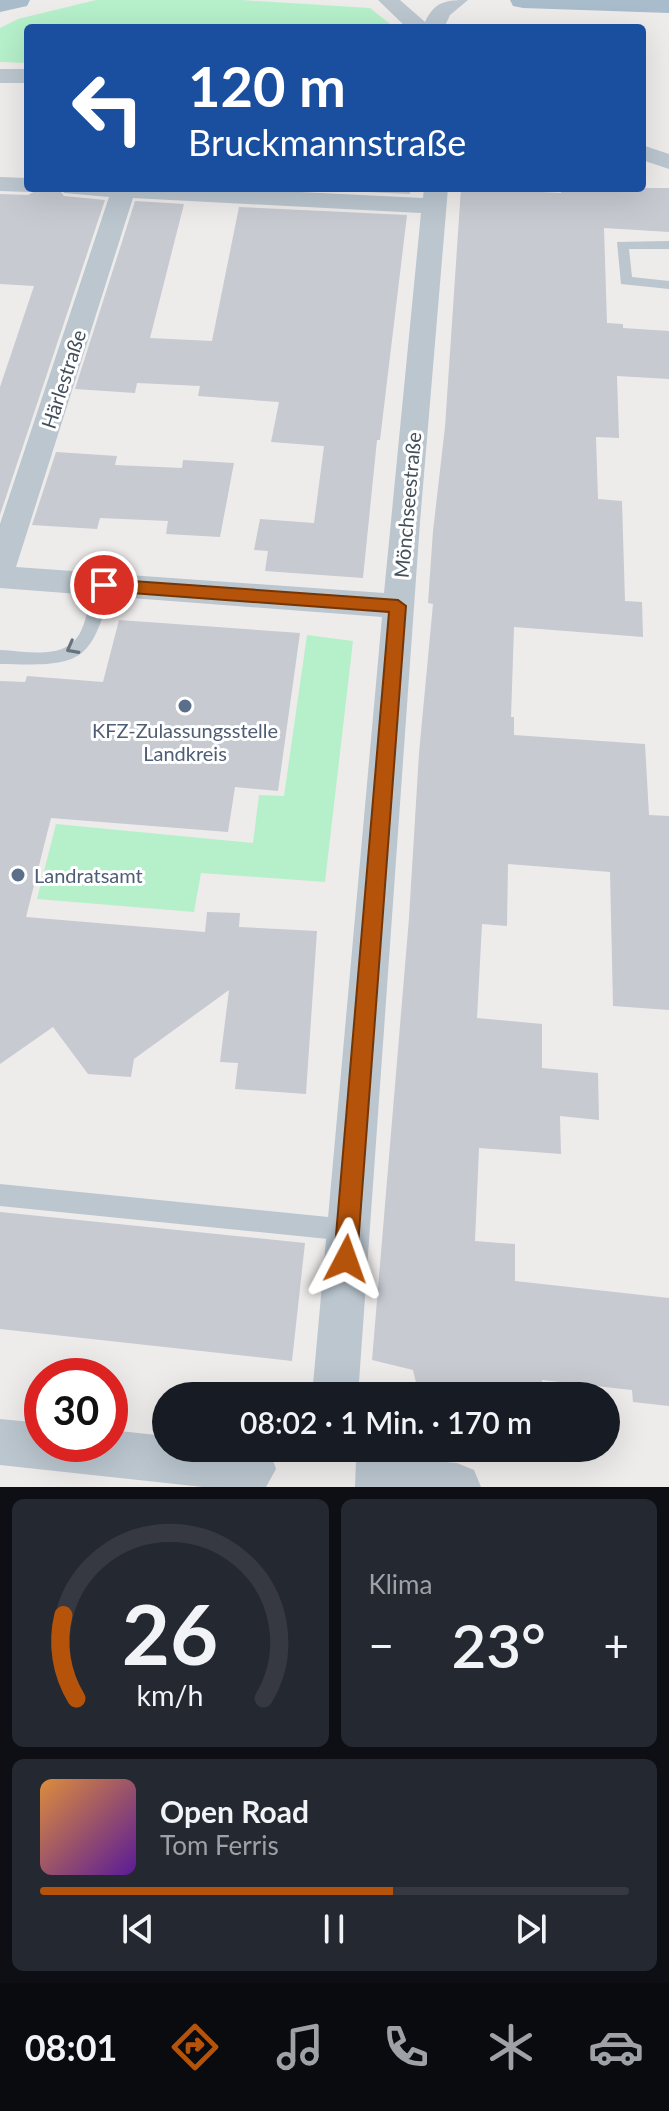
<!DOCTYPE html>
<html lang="de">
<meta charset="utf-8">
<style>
body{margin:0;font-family:Lato,sans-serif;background:#242831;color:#f1f3f6;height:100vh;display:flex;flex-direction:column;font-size:30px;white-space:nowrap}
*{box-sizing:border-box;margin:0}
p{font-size:26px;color:#9ea1a6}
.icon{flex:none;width:44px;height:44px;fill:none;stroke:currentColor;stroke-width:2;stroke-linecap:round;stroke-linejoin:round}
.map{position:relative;height:1487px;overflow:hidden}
.sheet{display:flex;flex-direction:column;gap:12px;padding:12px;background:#0d0f14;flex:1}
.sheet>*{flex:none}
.hud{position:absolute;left:24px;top:24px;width:622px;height:168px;border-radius:8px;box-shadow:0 8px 32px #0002;background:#1a4fa0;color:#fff;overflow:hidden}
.speed{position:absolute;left:24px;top:1358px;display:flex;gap:16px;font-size:40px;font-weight:700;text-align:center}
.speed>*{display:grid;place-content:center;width:104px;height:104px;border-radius:50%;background:#171b24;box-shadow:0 8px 32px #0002;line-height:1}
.speed .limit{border:12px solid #d22;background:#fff;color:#111}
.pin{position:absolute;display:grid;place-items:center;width:68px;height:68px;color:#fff;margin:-34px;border:4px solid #fff;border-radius:50%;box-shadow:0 2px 8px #0007}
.me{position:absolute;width:88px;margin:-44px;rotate:4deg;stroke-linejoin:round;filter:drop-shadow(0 0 6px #0008)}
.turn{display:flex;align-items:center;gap:28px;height:168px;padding:0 32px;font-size:36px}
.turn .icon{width:104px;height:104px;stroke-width:2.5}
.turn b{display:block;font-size:56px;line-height:68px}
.big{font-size:60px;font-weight:600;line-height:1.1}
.sheet .card{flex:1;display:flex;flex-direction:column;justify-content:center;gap:12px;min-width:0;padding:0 28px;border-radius:12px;background:#242831}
.sheet .dial{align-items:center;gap:0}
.dial svg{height:208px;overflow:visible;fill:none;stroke:#363941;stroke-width:7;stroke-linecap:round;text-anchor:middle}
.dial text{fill:#f1f3f6;stroke:none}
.song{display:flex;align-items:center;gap:24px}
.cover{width:96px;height:96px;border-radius:12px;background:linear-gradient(135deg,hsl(30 70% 55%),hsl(270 70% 35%))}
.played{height:8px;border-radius:4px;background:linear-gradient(90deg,#b45309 60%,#363941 60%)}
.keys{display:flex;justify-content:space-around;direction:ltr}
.heat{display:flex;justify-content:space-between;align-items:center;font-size:44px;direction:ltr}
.sheet .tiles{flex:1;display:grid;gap:12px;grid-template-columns:1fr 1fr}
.card:last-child{grid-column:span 2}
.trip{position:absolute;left:152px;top:1382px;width:468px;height:80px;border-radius:40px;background:#171b24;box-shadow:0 8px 32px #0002;font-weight:600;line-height:80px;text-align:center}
.menu{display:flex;height:128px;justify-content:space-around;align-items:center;background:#090b0e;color:#9ea1a6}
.menu .icon{width:56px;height:56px}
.menu .active{color:#b45309}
.menu b{font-size:36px;color:#f1f3f6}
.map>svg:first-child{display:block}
.green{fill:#b5f0ca}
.building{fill:#c7cad1}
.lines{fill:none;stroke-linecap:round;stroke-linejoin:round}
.service{fill:#bbc6cf;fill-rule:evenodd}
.minor{fill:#bbc6cf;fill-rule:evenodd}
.primary{fill:#a9bccc;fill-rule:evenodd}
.oneway{stroke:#67737c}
.route{fill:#b45309;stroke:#753606;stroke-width:2}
.service-dot{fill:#5c6f8a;stroke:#fff;stroke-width:3}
.labels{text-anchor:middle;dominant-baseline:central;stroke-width:6;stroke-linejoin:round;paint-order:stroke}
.street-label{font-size:20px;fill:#434f59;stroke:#fff}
.service-label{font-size:20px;fill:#4e5e75;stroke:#fff}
</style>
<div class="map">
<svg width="669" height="1487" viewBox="0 0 669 1487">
<rect width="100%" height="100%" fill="#eeebeb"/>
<g class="green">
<path d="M96,0H241L370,8L395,28H28V63L0,62V28L18,19Z"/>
<path d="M307,635L353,641L325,882L201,873L194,912L37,899L56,824L253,843L259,795L284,796Z"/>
</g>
<g class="building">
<path d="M41,188H58L64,196L105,200L0,515V387L34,286L0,284V194L28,195Z"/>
<path d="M280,188H410V194Z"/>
<path d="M461,188L561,193V188H669V232L604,228L607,323L623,324V328L669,331V379L617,376L619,438L596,437L598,499L622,501L625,601L642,602L643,637L514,627L511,717H514V735L645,744L649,815L669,816V1010L613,1006L610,872L508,864L507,926L482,924L477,1018L542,1024V1068L598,1073L599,1120L560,1116L561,1154L479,1148L475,1241L515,1244V1281L669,1298V1406L633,1402L632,1390L542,1380V1396L484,1391L483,1396H477L417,1387L413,1370L372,1360L409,918L419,753L433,604L428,603L433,531L445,427Z"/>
<path d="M135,201L184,204L150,338L212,341L239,207L407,215L380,440H377L363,578L265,571L268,551L254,550L260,519L314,523L324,446L271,442L279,402L198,396L200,386L137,383L135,393L75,389Z"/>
<path d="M56,452L117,456L115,465L182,468L183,460L234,463L220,537L166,534L168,521L100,518L97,529L32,525Z"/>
<path d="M119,620L300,633L278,791L235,787L228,832L51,818L26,917L205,932L207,912L240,913L239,927L317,931L306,1094L235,1089L238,1063L220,1062L229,990L134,1059L131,1077L88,1074L53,1027L0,1064V681L25,682L27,676L103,682Z"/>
<path d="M0,1212L305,1243L292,1361L0,1329Z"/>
</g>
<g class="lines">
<g class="service">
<path d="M669,241V249H629L632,277L669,281V289L621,284L617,242Z"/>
<path d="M104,579L112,585C91,665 81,666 0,664V650C20,651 46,656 64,648C94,636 83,586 104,579Z"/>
<path d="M0,1184L348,1219L356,1222L359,1230L356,1238L348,1241L0,1206Z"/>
</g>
<g class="minor">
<path d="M378,0H400L425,22C435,1 446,0 468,0L450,15L444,28H407Z"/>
<rect x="0" y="69" width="28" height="14"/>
<path d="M642,145L669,154V169L642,160Z"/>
<path d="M0,177L28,178V188H38L28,192L0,191Z"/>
<path d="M61,188H219L423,198L424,188H448L420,522L358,1396H312L382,617L0,588V524L109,197L64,193ZM133,198L421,213L384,593L16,567Z"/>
<path d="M0,1419L42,1423V1444H110V1430L166,1436V1448H259L270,1452L276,1469L266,1487H203L0,1465Z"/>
<path d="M351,1448H397L401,1458L457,1463L474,1470L481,1487H355L356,1460Z"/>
</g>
<g class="primary">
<path d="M0,0H30L27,6L0,12Z"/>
<path d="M510,0H669V13L523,8L513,6Z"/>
</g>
</g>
<defs><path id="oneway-chevron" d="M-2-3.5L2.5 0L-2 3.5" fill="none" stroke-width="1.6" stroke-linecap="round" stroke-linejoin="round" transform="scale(2)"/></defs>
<use class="oneway" href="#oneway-chevron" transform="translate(72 648) rotate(152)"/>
<path class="route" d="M104,579L398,600L406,606L357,1259L354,1267L346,1270L338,1267L334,1259L389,612L104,591L96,585Z"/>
<g class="service-dot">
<circle cx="185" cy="706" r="8"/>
<circle cx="18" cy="875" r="8"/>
</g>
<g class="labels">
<g class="street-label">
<text transform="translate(63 379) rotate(-72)">Härlestraße</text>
<text transform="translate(407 505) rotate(-85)">Mönchseestraße</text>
</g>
<g class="service-label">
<text x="185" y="730">KFZ-Zulassungsstelle<tspan x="185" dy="23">Landkreis</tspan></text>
<text x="34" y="875" text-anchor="start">Landratsamt</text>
</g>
</g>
</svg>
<div class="speed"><div class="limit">30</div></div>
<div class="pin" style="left:104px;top:585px;background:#d93025"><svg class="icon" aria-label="arrive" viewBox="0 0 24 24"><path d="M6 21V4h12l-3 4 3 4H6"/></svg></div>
<svg class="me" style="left:346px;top:1259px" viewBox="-20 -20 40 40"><path d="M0-17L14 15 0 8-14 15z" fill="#b45309" stroke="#fff" stroke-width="4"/></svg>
<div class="trip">08:02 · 1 Min. · 170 m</div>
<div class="hud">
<div class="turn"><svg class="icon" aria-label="left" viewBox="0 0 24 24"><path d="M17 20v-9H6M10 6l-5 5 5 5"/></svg><div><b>120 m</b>Bruckmannstraße</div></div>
</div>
</div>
<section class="sheet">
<div class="tiles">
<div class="card dial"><svg viewBox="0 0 100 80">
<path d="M14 69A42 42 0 1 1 86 69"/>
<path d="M14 69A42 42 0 0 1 9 37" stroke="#b45309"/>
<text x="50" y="56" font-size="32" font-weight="700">26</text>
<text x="50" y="72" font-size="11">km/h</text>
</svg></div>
<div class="card"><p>Klima</p>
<div class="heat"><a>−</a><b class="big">23°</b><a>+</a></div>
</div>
<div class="card">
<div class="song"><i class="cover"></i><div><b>Open Road</b><p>Tom Ferris</p></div></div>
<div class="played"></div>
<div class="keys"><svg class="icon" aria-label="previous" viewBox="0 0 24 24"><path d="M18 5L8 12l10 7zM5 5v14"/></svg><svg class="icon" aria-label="pause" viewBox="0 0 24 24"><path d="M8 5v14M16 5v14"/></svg><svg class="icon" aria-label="next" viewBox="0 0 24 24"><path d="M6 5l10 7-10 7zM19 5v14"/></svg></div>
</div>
</div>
</section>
<nav class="menu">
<b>08:01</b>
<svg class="icon active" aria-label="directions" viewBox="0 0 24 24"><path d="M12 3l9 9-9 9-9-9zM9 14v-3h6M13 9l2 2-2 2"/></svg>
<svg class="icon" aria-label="music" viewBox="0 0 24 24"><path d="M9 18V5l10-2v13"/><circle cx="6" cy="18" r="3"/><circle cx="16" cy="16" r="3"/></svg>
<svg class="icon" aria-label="phone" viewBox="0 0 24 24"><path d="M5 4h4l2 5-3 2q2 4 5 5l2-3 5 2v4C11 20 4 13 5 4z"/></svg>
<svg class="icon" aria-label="climate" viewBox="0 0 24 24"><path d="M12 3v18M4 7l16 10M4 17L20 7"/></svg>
<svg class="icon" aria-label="car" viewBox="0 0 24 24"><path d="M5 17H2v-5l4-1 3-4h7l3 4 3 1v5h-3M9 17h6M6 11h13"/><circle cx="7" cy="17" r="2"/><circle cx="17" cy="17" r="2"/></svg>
</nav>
